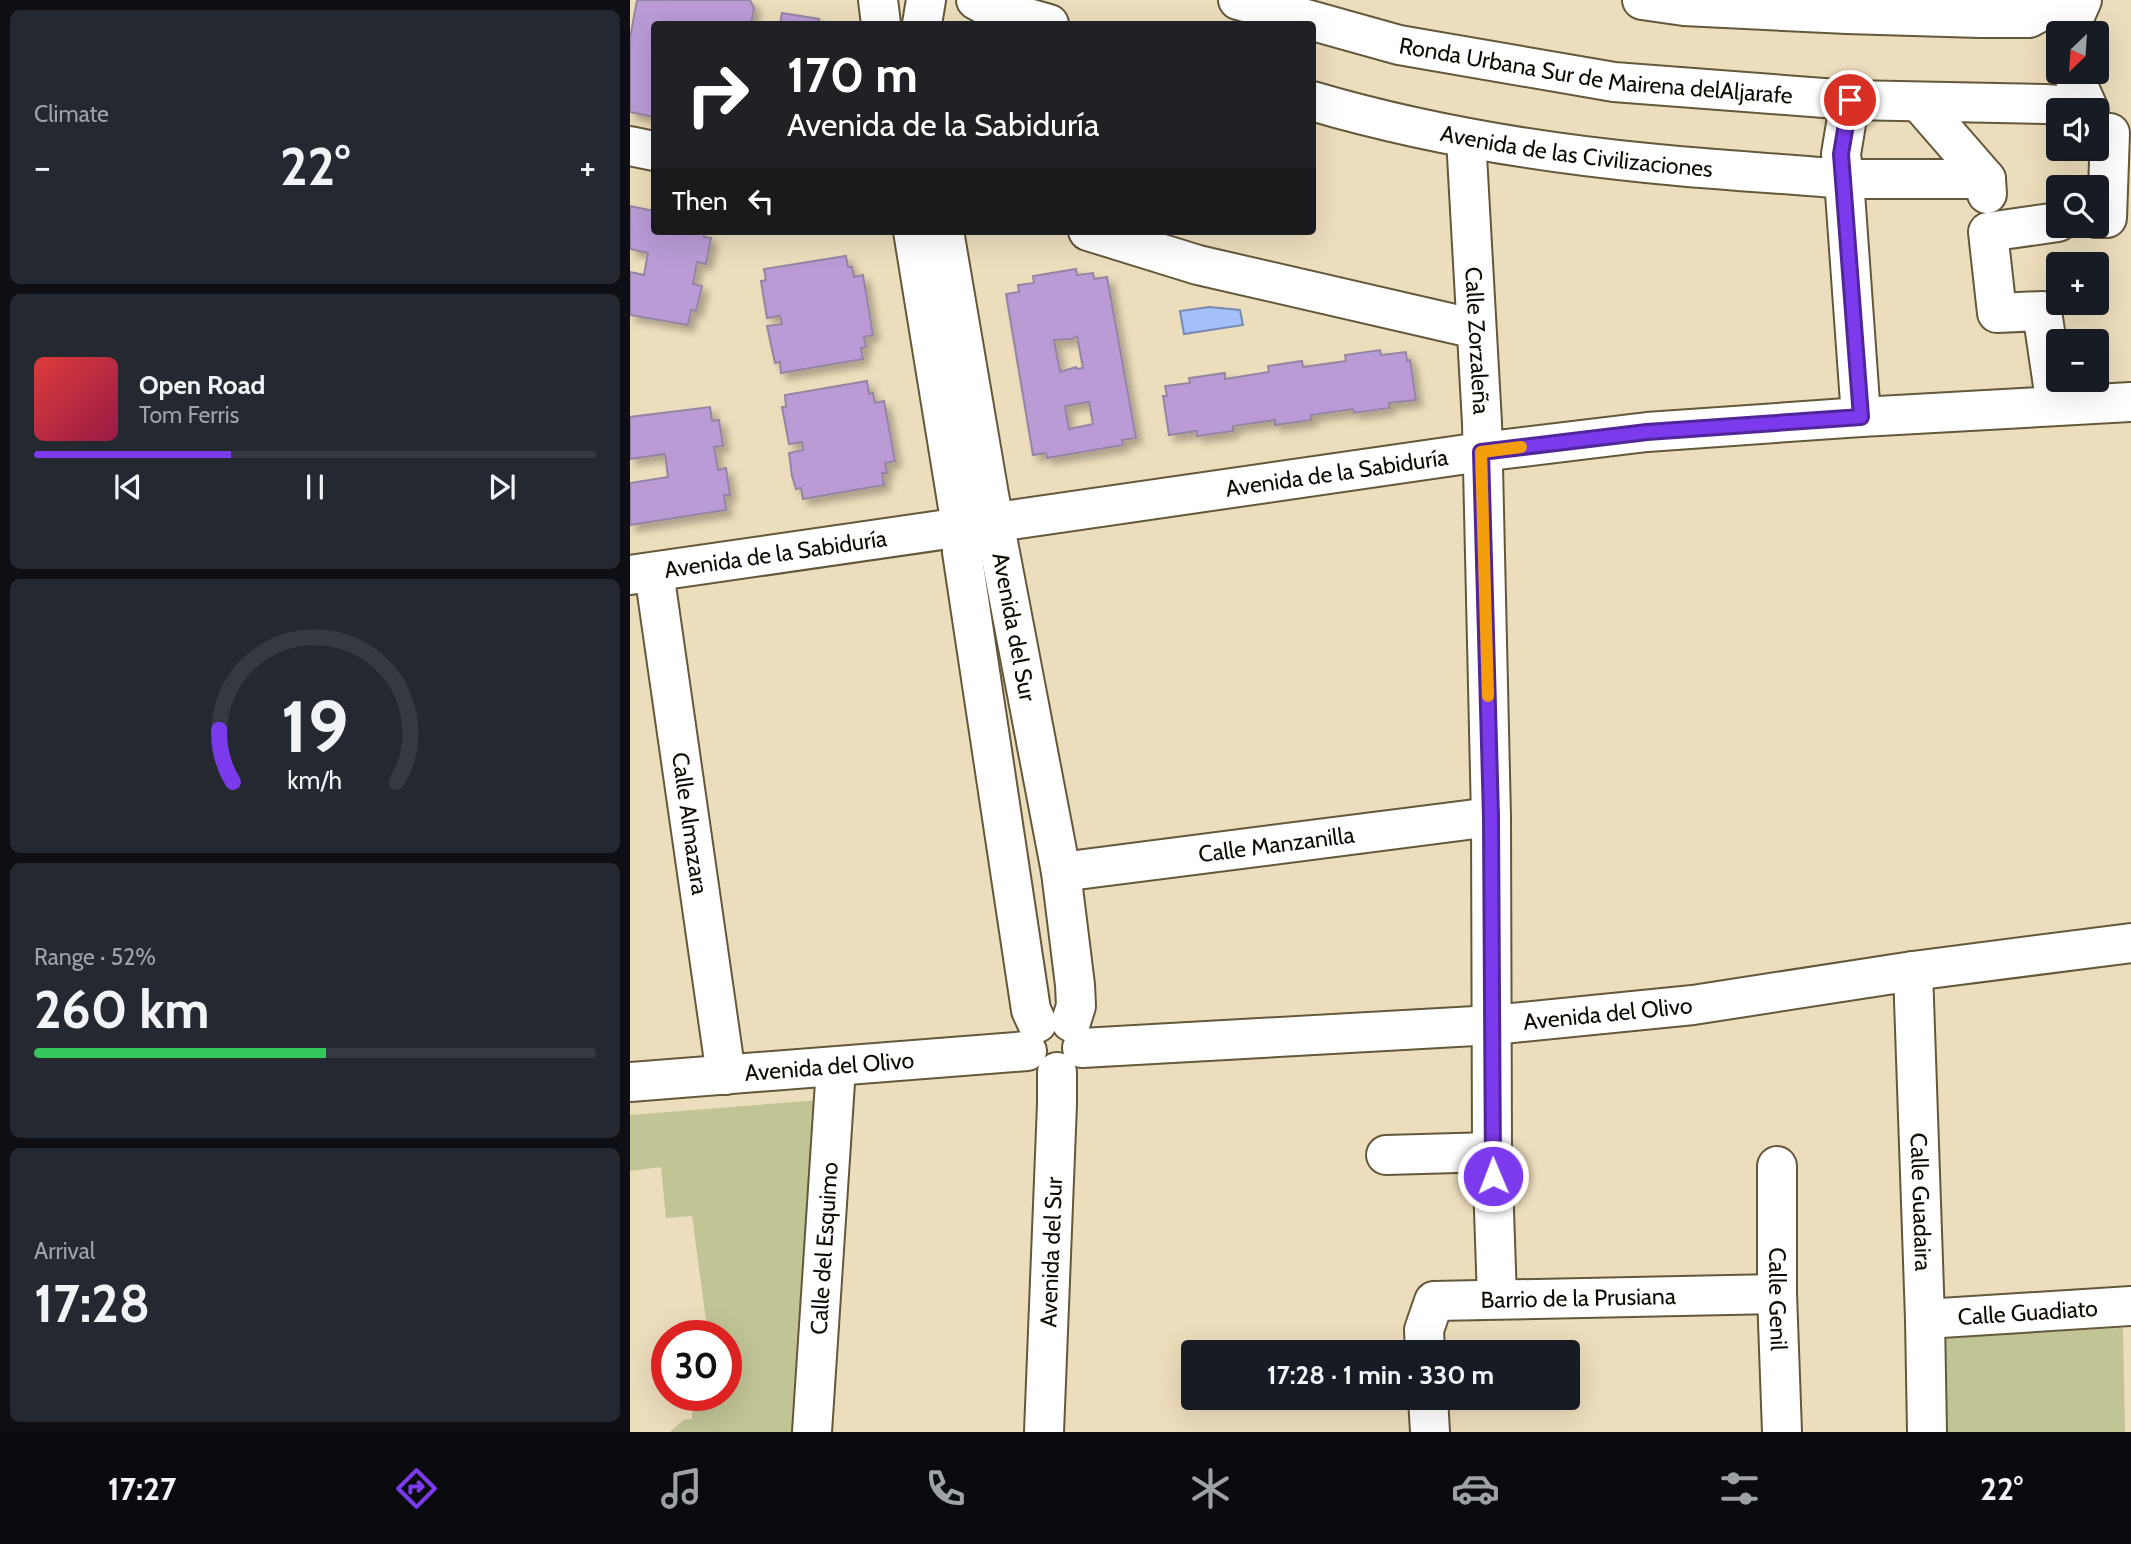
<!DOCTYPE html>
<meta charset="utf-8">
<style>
body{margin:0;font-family:Cabin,sans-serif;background:#242831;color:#f1f3f6;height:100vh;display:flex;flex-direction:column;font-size:26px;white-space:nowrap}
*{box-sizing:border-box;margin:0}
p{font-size:23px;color:#9ea1a6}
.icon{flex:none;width:38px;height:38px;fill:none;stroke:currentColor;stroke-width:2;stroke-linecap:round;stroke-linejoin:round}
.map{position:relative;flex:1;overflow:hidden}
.details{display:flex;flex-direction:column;gap:10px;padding:10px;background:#0d0f14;width:630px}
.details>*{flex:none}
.guide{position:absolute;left:21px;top:21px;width:665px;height:214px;border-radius:7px;box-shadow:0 7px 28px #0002;background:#202124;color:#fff;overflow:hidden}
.needle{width:46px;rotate:205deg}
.buttons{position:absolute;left:1416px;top:21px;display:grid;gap:14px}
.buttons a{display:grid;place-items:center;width:63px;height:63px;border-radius:7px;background:#171b24;box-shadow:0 7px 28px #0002;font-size:35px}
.speed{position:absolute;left:21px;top:1320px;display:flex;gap:14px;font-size:35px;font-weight:700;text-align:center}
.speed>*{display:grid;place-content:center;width:91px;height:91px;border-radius:50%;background:#171b24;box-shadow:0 7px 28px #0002;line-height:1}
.speed .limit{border:10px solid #d22;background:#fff;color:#111}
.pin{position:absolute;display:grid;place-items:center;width:60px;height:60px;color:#fff;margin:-30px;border:4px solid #fff;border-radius:50%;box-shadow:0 2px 7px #0007}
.me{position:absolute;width:77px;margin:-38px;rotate:359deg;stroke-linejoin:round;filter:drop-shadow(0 0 5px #0008)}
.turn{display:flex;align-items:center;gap:24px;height:147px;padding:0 21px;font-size:32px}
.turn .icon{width:91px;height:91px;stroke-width:2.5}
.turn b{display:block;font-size:49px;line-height:60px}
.then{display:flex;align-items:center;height:66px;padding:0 21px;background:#0003;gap:14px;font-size:26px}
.big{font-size:52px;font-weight:700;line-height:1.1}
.details .widget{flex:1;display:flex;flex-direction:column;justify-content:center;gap:10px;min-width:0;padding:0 24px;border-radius:10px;background:#242831}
.details .dial{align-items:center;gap:0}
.dial svg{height:182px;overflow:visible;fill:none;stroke:#363941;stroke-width:7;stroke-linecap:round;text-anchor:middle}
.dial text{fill:#f1f3f6;stroke:none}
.song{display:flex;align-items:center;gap:21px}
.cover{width:84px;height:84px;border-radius:10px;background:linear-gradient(135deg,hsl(0 70% 55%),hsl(340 70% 35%))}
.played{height:7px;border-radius:4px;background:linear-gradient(90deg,#7c3aed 35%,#363941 35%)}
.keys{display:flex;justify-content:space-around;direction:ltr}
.heat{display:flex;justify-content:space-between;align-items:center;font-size:38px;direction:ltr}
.charge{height:10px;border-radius:5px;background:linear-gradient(90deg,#34c759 52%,#363941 0)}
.trip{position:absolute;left:551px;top:1340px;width:399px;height:70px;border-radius:7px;background:#171b24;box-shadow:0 7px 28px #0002;font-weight:700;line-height:70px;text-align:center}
.tab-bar{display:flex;height:112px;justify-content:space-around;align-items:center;background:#090b0e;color:#9ea1a6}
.tab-bar .icon{width:49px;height:49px}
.tab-bar .active{color:#7c3aed}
.tab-bar b{font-size:32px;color:#f1f3f6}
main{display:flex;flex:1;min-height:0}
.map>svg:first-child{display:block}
.green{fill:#c1c495}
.water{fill:#a3c0fa;stroke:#778ab0;stroke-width:2}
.building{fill:#ba9bd6;stroke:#9485a2;stroke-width:2;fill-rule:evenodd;filter:url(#shadow)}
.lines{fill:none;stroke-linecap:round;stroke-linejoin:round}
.minor-casing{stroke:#64583b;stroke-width:42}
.minor{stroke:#fff;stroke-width:38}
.route-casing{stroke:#51269a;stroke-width:18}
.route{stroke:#7c3aed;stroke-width:12}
.slow{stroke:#f59e0b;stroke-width:12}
.labels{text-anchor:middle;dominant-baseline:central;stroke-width:5;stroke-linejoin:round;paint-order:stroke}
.street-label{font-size:23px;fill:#110c03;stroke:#f9eac9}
</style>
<main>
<section class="details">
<div class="widget"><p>Climate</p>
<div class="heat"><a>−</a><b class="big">22°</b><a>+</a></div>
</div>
<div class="widget">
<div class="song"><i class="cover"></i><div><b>Open Road</b><p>Tom Ferris</p></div></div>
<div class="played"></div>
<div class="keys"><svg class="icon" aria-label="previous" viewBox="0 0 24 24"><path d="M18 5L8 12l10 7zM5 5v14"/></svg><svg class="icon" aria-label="pause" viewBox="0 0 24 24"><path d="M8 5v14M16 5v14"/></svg><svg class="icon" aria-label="next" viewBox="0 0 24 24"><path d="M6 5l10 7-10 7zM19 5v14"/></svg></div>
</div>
<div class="widget dial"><svg viewBox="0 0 100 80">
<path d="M14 69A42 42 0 1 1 86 69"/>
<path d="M14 69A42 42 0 0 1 8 46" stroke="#7c3aed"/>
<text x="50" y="56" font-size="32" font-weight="700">19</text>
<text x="50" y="72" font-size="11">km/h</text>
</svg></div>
<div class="widget"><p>Range · 52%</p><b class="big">260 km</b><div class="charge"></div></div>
<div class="widget"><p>Arrival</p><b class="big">17:28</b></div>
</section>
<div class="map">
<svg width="1501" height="1432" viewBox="0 0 1501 1432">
<defs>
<filter id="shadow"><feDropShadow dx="6" dy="6" stdDeviation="3.5" flood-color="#0004"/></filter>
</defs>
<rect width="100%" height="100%" fill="#ecddbc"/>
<g class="green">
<path d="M190,1100L171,1432H40L53,1420L62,1419L64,1395H96V1335H78L62,1216L36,1218L31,1167L0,1171V1115Z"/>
<path d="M1493,1328L1495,1432H1312L1311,1337Z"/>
</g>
<path class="water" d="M579,307L610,310L613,325L554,334L550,311Z"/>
<g class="building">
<path d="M7,0H120L124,8L121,24H24V117L0,112V38Z"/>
<path d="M152,13L189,19L190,24H150Z"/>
<path d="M0,206L24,211V231H75L74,237L81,238L76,264L67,262L63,284L72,286L66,311L61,310L58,325L0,315V272L14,275L18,253L0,249Z"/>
<path d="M216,256L218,267H222L224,277L233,275L243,335L234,337L236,347L231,348L233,359L151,373L150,362L145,363L137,326L152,324L150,316L137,318L131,281L136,280L134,269Z"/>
<path d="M446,269L447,275L463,273L464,279L477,277L506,438L492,440L493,445L417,458L416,453L403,455L376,294L389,292L388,285L404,283L403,276ZM447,336L453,368L447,369L446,367L430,372L424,340L442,339ZM459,402L463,424L439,429L435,406Z"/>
<path d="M750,350L751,355L776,352L777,361L780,360L786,400L759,403V408L724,413L723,409L681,415V420L645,425V420L603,426V431L567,436V431L539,435L533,396H537L535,386L560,383L559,378L595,373V379L639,372L638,366L672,361L673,367L716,361L715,355Z"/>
<path d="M237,381L239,394L243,393L245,403L254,401L265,461L255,463L257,473H252L254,485L173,499L171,488L166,489L162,476L159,453L173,450L172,442L159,444L152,407H156L155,395Z"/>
<path d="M80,407L82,421L89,420L93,446L84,447L88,470L96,468L100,495H94L96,510L0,525V483L38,477L35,454L0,459V417Z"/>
</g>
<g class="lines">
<g class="minor-casing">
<g id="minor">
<path d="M248,0L251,24"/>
<path d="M346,0L359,7L419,24"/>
<path id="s1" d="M608,0L769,45L984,82L1220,100L1415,104L1456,107"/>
<path d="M1012,0L1054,6L1217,14L1350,18H1399L1432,0"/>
<path d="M292,24L296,0"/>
<path d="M1441,33V25L1452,0"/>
<path d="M1442,72L1459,110"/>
<path id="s2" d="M682,101C791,133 904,152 1017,163C1082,170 1148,173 1214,179L1211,154L1220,100"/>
<path d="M1289,102L1356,179L1357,194"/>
<path id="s3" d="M836,138L852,423L861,817L862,1152L867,1299"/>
<path d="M0,146L24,151"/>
<path d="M1466,218H1477L1480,133"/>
<path d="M283,231L331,526L332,552L401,1010L407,1023"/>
<path id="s4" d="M314,231L359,495L431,872L445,985L446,1006L441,1022"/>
<path d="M458,231L568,265L846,329"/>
<path d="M1426,406L1412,311L1367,313L1358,232L1428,222"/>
<path d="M1231,417L1214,179H1356"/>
<path id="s5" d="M24,572L96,1075"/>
<path id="s6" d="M0,575L851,452L1017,432L1231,417L1501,402"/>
<path id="s7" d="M431,872L861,817"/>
<path id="s8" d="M1283,971L1295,1319L1297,1432"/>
<path id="s9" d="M452,1048L863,1025L1063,1005L1283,971L1501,943"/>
<path id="s10" d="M0,1082L397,1051"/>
<path d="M756,1155L862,1152"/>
<path id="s11" d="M1147,1166V1294L1152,1432"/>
<path id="s12" d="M1295,1319L1501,1306"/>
<path id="s13" d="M795,1353L794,1330L804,1301L1147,1294"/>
<path d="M798,1398L800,1432"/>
<path id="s14" d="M182,1432L206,1067"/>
<path id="s15" d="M414,1432L427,1104V1072"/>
</g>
</g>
<use href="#minor" class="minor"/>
</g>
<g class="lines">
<g class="route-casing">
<path id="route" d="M863,1176L861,817L851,452L1017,432L1231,417L1211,154L1220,100"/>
</g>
<use href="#route" class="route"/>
<path class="slow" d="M858,696L851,452L891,447"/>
</g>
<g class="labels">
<g class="street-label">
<text stroke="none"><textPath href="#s1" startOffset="366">Ronda Urbana Sur de Mairena delAljarafe</textPath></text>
<text stroke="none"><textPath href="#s2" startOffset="270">Avenida de las Civilizaciones</textPath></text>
<text stroke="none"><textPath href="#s3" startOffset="203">Calle Zorzaleña</textPath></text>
<text stroke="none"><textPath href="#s6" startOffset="714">Avenida de la Sabiduría</textPath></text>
<text stroke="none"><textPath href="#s6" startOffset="147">Avenida de la Sabiduría</textPath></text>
<text stroke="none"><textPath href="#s4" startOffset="402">Avenida del Sur</textPath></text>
<text stroke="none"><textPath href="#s5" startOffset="254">Calle Almazara</textPath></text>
<text stroke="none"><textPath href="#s7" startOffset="217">Calle Manzanilla</textPath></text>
<text stroke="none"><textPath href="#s9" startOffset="527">Avenida del Olivo</textPath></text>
<text stroke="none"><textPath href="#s10" startOffset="200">Avenida del Olivo</textPath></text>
<text stroke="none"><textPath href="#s8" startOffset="231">Calle Guadaira</textPath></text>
<text stroke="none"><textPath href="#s14" startOffset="184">Calle del Esquimo</textPath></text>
<text stroke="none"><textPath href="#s15" startOffset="180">Avenida del Sur</textPath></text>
<text stroke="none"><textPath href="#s13" startOffset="198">Barrio de la Prusiana</textPath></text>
<text stroke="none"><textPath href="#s11" startOffset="133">Calle Genil</textPath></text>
<text stroke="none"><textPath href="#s12" startOffset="103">Calle Guadiato</textPath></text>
</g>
</g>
</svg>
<div class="buttons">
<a><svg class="needle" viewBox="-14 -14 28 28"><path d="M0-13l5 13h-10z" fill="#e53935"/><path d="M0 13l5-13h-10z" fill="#9ea1a6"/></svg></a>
<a><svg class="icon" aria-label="sound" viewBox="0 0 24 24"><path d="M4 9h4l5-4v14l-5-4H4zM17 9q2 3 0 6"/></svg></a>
<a><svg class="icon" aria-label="search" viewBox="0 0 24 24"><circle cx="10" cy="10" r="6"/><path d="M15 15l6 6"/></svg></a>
<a>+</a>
<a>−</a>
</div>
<div class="speed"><div class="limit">30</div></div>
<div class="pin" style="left:1220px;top:100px;background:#d93025"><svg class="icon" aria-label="arrive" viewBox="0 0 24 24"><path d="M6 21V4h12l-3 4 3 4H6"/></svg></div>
<svg class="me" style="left:863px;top:1176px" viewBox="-20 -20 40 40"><circle r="17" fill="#7c3aed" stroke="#fff" stroke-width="3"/><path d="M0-11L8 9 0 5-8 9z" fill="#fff"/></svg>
<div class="trip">17:28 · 1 min · 330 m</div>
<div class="guide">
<div class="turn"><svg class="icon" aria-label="right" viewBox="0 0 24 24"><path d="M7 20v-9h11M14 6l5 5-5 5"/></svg><div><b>170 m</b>Avenida de la Sabiduría</div></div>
<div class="then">Then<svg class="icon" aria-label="left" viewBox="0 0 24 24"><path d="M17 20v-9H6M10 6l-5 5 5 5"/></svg></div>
</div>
</div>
</main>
<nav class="tab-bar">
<b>17:27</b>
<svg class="icon active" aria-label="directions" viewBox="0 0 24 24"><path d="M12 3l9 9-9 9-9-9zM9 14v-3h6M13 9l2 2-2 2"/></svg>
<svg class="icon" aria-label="music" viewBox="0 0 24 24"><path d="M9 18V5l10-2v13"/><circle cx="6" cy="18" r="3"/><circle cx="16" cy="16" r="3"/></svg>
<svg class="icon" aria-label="phone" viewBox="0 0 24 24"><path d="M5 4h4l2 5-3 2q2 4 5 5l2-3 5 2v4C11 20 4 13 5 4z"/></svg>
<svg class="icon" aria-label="climate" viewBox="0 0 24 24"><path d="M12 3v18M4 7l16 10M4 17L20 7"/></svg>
<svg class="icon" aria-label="car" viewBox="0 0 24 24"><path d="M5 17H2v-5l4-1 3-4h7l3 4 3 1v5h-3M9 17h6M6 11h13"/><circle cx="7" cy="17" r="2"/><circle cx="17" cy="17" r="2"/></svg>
<svg class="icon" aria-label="filters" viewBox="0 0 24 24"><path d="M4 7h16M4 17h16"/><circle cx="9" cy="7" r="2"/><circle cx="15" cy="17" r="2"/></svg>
<b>22°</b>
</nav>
